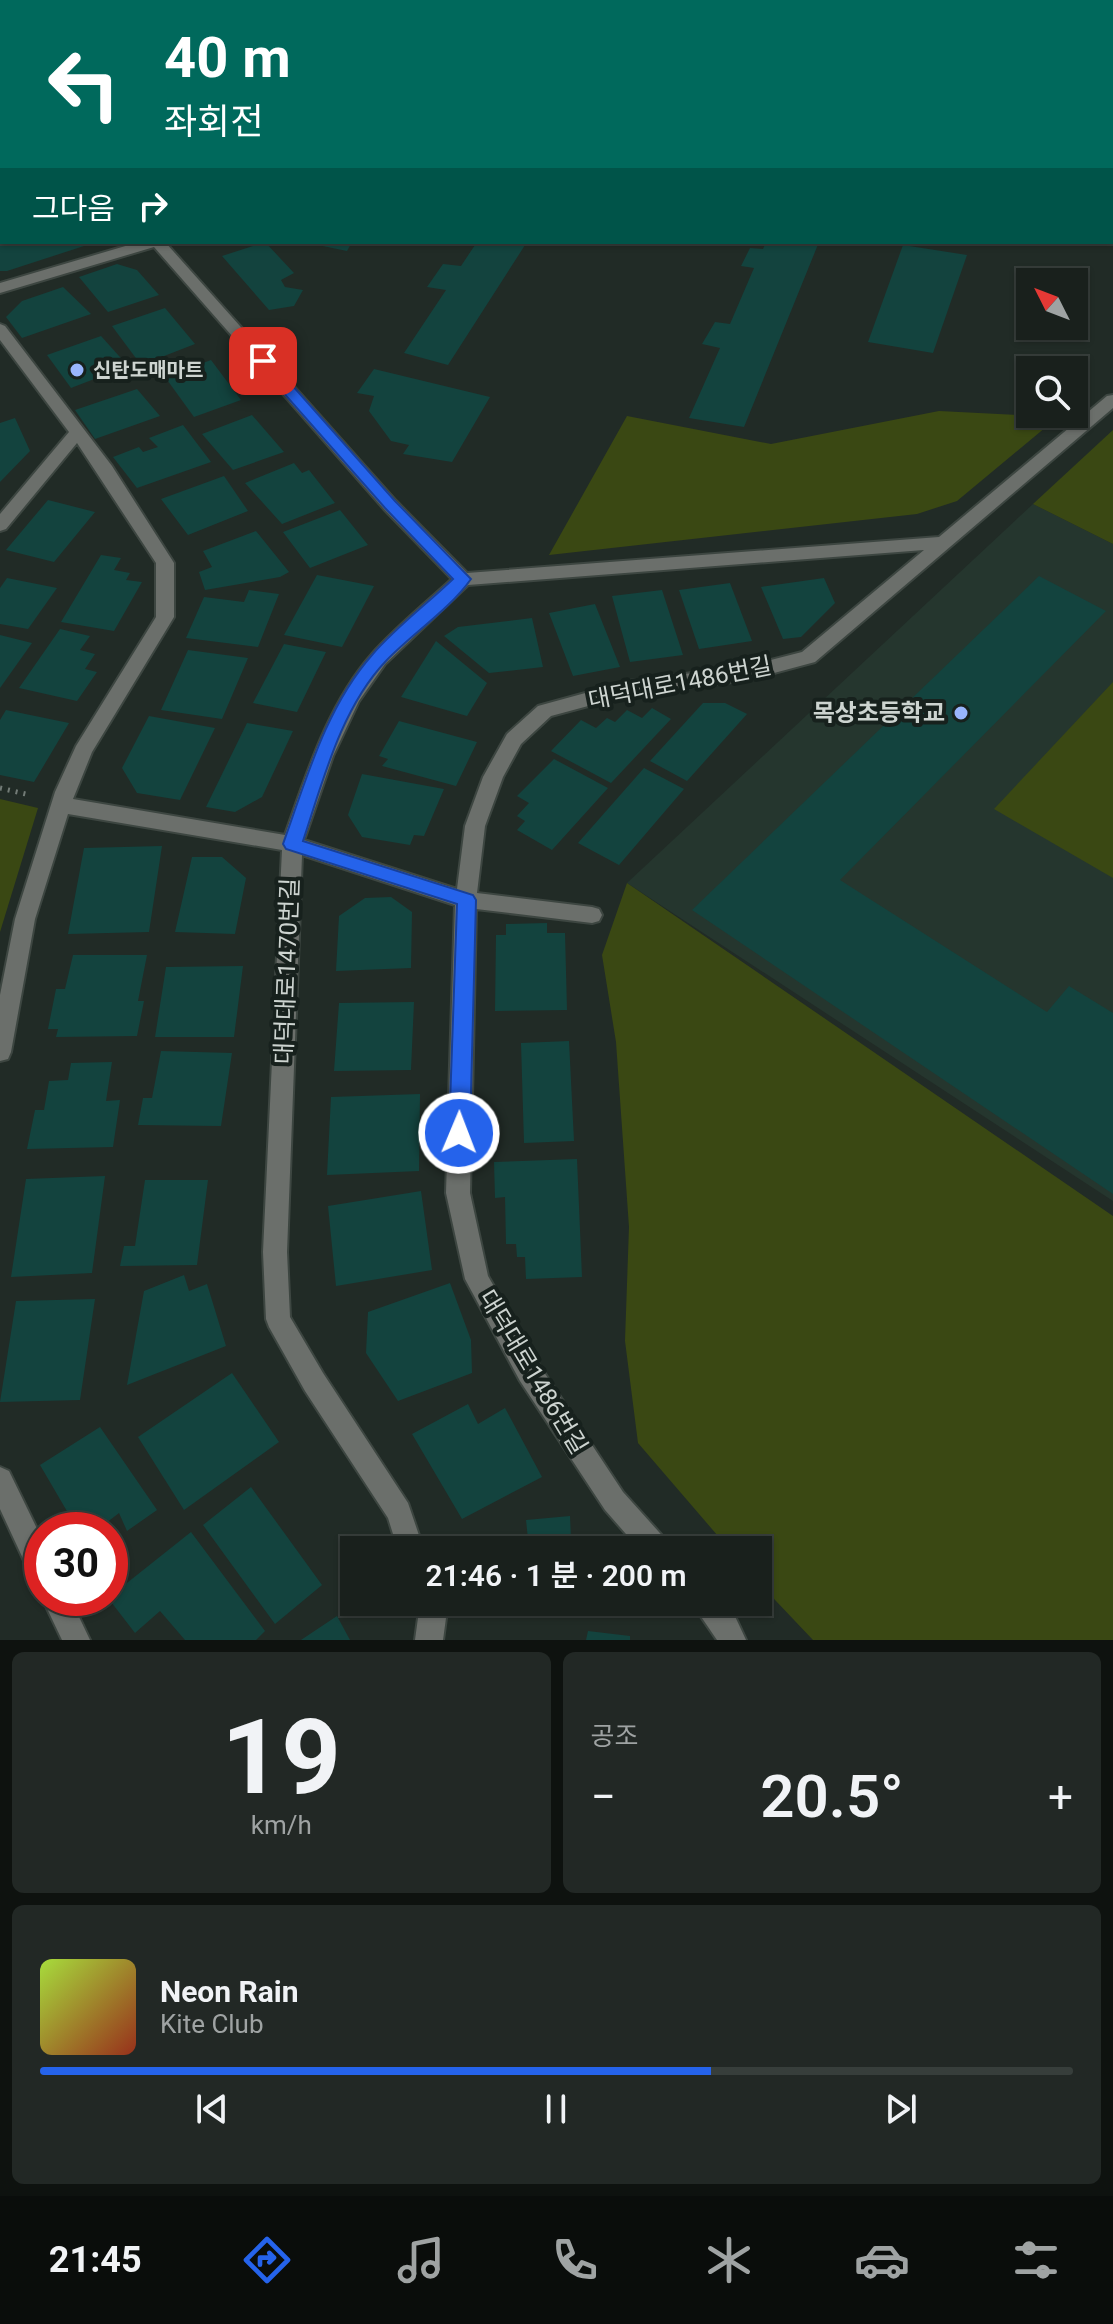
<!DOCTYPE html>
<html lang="ko">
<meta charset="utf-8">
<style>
body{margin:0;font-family:Roboto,"Noto Sans KR",sans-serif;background:#222825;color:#f1f3f6;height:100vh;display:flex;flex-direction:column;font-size:30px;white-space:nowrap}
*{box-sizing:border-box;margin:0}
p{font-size:26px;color:#9fa3a3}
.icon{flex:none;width:44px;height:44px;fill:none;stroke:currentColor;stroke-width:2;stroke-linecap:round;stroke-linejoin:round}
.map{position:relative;height:1640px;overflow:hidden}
.panel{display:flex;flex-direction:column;gap:12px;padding:12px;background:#0e120f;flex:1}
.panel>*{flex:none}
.banner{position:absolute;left:0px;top:0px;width:1114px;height:244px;box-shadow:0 2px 6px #0004,0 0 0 2px #373e3b;background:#00695c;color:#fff;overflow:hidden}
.needle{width:52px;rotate:312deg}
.tools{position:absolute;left:1016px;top:268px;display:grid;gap:16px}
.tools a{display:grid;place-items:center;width:72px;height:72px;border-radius:0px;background:#19201c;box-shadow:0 2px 6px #0004,0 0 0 2px #373e3b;font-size:40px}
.speed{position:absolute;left:24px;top:1512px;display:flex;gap:16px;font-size:40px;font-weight:700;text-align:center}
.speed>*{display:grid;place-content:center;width:104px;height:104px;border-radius:50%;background:#19201c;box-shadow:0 2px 6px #0004,0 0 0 2px #373e3b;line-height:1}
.speed .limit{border:12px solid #d22;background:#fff;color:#111}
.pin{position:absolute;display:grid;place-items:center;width:68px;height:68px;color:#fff;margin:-34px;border-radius:16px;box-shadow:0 4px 12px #0006}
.me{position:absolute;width:88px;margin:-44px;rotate:1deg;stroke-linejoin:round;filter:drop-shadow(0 0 6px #0008)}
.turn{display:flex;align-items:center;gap:28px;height:168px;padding:0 32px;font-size:36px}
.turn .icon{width:104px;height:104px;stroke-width:2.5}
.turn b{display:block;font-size:56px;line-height:68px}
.then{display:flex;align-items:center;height:76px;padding:0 32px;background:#0003;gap:16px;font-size:30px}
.big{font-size:60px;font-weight:600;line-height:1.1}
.panel .tile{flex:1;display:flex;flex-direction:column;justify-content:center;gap:12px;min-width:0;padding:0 28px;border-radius:12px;background:#222825}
.panel .dial{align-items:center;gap:0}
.dial b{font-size:104px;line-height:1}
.song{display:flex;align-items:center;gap:24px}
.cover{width:96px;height:96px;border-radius:12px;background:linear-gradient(135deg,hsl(80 70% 55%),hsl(10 70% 35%))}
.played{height:8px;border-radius:4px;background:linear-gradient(90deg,#2563eb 65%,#373e3b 65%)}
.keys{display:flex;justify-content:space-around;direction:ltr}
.heat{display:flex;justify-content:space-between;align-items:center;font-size:44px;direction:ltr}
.panel .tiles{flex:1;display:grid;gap:12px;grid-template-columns:1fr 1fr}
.tile:last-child{grid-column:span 2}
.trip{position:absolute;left:340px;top:1536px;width:432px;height:80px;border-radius:0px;background:#19201c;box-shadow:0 2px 6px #0004,0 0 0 2px #373e3b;font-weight:600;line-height:80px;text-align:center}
.tab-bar{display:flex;height:128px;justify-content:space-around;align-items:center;background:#0a0d0b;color:#9fa3a3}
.tab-bar .icon{width:56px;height:56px}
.tab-bar .on{color:#2563eb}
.tab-bar b{font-size:36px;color:#f1f3f6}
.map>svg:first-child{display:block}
.built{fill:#25362e}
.green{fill:#3a4813}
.building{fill:#13433e}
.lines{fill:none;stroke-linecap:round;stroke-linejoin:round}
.minor-casing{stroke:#3d4641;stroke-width:4}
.path{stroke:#737c77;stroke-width:5;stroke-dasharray:2 6;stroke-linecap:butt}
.minor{fill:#6b6f6b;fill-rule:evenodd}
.route{fill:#2563eb;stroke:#184099;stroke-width:2}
.poi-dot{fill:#99b5fd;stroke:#17211d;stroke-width:3}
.labels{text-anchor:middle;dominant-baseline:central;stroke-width:8;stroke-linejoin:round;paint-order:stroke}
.far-poi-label{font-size:20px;font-weight:bold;fill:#cdd4d0;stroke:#17211d;text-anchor:start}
.street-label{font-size:24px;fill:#cdd4d0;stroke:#17211d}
.poi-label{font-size:24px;font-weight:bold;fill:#cdd4d0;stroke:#17211d;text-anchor:end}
</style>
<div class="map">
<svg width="1113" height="1640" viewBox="0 0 1113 1640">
<rect width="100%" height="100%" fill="#212b26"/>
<path class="built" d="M1033,504L1113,544V1201L627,883Z"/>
<g class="green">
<path d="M939,411L1058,417L957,501L917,514L549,555L627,416L771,444Z"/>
<path d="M1113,430V544L1033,504Z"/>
<path d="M1113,682V878L994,809Z"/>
<path d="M0,799L38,808L0,932Z"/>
<path d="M627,883L1113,1216V1640H813L758,1582V1550H730L638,1443L625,1341L629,1227L616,1042L602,955Z"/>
</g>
<g class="building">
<path d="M3,242H56L84,246L7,271H0V246Z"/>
<path d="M265,242L294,273L281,280L285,287L303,290L294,306L269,310L222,256Z"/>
<path d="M303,242H352L347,251Z"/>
<path d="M477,242H527L448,365L404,353L446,290L427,287L443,264L461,266Z"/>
<path d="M766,242H819L744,427L689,418L720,348L702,344L715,322L730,324L754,268L741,266L750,248L763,249Z"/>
<path d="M903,245L967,255L933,353L868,342Z"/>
<path d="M117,264L137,270L159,295L108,312L79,277Z"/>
<path d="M63,287L91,314L22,338L6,317L22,301Z"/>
<path d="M165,308L195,344L141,365L112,326Z"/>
<path d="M101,336L128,366L71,388L47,355Z"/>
<path d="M211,360L241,400L194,417L165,377Z"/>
<path d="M374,369L490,397L452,462L403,454L409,445L391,441L369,411L374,396L357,393Z"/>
<path d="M137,389L160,416L95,439L75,410Z"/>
<path d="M252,415L284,452L233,470L202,434Z"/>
<path d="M15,418L30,451L0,482V423Z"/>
<path d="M183,425L211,462L137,488L113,457L139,447L143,452L158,447L149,438Z"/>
<path d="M294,463L302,473L309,470L335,503L282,524L245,483Z"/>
<path d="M224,476L248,511L188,535L161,499Z"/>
<path d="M48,500L95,512L54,562L6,550Z"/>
<path d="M340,510L368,545L310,568L283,532Z"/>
<path d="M256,531L289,572L280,577L205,590L199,572L212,567L203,551Z"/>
<path d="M101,555L121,558L114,570L130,573L126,580L142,582L114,631L61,622Z"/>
<path d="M317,575L374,586L342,647L284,635Z"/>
<path d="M1039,576L1106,611L840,880L1047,1012L1069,986L1113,1013V1194L692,910Z"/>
<path d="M7,578L57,588L28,629L0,624V588Z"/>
<path d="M824,578L835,603L801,637L783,639L761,587Z"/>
<path d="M730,583L752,641L699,649L679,590Z"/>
<path d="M249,590L279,594L258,647L186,638L204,597L244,602Z"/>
<path d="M662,590L683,655L630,662L612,596Z"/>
<path d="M595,604L620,667L573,676L549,613Z"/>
<path d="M532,618L543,667L489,673L444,636L458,627Z"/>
<path d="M60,629L90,636L80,650L95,654L85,669L97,672L77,701L19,688Z"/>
<path d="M0,635L32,643L0,688Z"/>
<path d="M436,641L487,683L467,716L401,697Z"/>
<path d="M284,644L326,652L297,712L253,703Z"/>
<path d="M188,650L248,658L222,719L161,710Z"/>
<path d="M703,703H725L747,714L687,781L650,761Z"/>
<path d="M652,708L671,719L611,783L551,751L581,720L596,728L607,718L615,722L627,710L642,718Z"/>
<path d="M6,710L69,723L34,782L0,775V720Z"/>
<path d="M149,716L215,728L180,800L137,793L122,768Z"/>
<path d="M399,721L477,742L456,786L382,766L388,759L379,756Z"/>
<path d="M247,723L293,731L262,797L235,812L206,807Z"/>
<path d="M554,759L608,788L552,850L517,830L525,821L517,816L529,803L517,796Z"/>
<path d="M644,768L684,789L619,865L578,843Z"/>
<path d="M362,774L444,789L424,836L414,835L410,845L362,837L348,815Z"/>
<path d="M162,846L149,932L68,934L84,848Z"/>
<path d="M192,857H222L246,878L235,934L175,932Z"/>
<path d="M391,897L412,912L411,968L336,971L339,916L365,898Z"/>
<path d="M547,923V933H565L567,1010L495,1011L496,935H506V924Z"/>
<path d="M73,955H147L138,1001H144L137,1036L56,1037L58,1029H48L56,989H65Z"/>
<path d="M243,966L234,1037H155L166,967Z"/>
<path d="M414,1002L411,1070L334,1071L339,1003Z"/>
<path d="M569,1041L574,1141L524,1143L521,1043Z"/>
<path d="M161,1051L232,1053L221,1126L138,1125L143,1098H152Z"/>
<path d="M112,1062L106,1101L120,1100L113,1147L27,1149L35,1110H44L49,1081L68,1080L71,1063Z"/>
<path d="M420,1094L419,1171L327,1175L331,1097Z"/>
<path d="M577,1159L582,1277L526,1279L525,1257H517L516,1244H506L505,1197L495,1198L494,1162Z"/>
<path d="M105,1176L92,1273L11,1277L26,1179Z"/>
<path d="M145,1180H208L197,1265L120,1266L124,1246H135Z"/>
<path d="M421,1191L432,1270L336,1286L328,1206Z"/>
<path d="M184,1275L189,1291L207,1284L226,1346L127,1385L144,1291Z"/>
<path d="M450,1283L471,1340L472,1373L398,1401L366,1353L368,1312Z"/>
<path d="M95,1299L80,1400L0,1402L16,1301Z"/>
<path d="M232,1373L279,1442L184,1510L138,1437Z"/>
<path d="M468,1404L478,1424L505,1408L542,1477L462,1519L412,1434Z"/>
<path d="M100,1427L157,1510L127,1531L119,1513L97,1530H78L40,1465Z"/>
<path d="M251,1487L322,1585L275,1624L203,1525Z"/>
<path d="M570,1516L571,1539L602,1537V1550H487V1543L528,1539L526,1520Z"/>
<path d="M191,1532L265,1631L256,1640H185L160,1611L135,1633L108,1598Z"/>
<rect x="487" y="1602" width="117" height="8"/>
<path d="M337,1616L350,1640H301Z"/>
<path d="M588,1631L630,1636V1640H586Z"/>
</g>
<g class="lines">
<g class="minor-casing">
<g id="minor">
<rect x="0" y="171" width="2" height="8"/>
<path d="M139,242H165L396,501L467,573L939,537L1107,396L1113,395V408L815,662L748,680L629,695L551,716L521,744L503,777L485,826L477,893L592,907L599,909L602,915L599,921L592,923L476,909L470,1193L488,1276L538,1363L623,1492L667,1541L671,1550H640L605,1510L520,1381L465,1279L446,1193L455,905L302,855L287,1252L290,1317L323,1373L408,1503L424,1550H398L388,1518L305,1391L269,1327L266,1319L263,1252L282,850L68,814L35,919L11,1052L8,1059L0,1061V995L15,919L55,792L76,746L156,617V563L77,443L6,529L0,531V514L69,432L0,340V324L5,326L112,466L174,563V617L92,752L73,799L285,835C307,773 328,704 372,654C396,627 426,603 452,579L384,509L154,247L0,293V283ZM924,550L802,652L748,666L629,681L538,706L507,734L483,777L465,826L457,889L304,840L333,756L359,701L385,664L468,585Z"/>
<path d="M0,1467L9,1471L42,1539V1581L32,1578L0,1509Z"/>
<path d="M42,1598H70L90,1640H62Z"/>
<path d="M413,1602H441L446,1618L443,1640H415L418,1618Z"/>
<path d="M691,1602H723L733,1612L746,1640H717Z"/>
</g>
</g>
<path class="path" d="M0,788L30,795"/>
<use href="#minor" class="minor"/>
</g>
<path class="route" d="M263,357L268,358L395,501L471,579C449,610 413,633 386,661C341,708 323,781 303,841L473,895L476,900L470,1133L467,1139L459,1142L452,1139L449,1133L457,904L286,849L283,844C306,780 326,707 372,655C396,627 427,604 453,579L385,508L258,364V358Z"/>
<g class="poi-dot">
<circle cx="77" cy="370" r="8"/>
<circle cx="961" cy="713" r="8"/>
</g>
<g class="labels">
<g class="far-poi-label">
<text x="93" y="370">신탄도매마트</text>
</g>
<g class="street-label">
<text transform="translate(680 683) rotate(-11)">대덕대로1486번길</text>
<text transform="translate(287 971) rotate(-88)">대덕대로1470번길</text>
<text transform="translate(533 1372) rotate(59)">대덕대로1486번길</text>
</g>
<g class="poi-label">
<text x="945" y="713">목상초등학교</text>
</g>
</g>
</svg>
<div class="tools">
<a><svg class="needle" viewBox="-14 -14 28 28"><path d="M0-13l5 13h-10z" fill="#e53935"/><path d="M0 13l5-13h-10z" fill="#9fa3a3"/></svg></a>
<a><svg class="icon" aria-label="search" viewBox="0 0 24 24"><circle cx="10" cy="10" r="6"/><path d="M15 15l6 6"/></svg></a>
</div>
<div class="speed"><div class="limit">30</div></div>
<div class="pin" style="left:263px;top:361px;background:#d93025"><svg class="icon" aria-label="arrive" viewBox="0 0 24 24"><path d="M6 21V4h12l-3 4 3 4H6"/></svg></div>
<svg class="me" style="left:459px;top:1133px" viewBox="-20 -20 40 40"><circle r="17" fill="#2563eb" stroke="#fff" stroke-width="3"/><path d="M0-11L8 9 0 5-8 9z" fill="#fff"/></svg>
<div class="trip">21:46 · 1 분 · 200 m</div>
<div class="banner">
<div class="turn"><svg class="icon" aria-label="left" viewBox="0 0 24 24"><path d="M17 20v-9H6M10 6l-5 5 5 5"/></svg><div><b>40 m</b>좌회전</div></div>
<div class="then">그다음<svg class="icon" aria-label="right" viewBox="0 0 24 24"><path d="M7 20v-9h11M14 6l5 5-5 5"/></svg></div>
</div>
</div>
<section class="panel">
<div class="tiles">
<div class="tile dial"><b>19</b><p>km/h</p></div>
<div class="tile"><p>공조</p>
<div class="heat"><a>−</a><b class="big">20.5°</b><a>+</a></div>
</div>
<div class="tile">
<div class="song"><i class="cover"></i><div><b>Neon Rain</b><p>Kite Club</p></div></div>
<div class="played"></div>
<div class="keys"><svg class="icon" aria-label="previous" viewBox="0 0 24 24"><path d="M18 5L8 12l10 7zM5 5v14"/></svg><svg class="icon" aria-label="pause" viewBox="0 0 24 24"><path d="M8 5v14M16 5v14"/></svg><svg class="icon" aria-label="next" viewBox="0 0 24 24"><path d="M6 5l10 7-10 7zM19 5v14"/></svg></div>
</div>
</div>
</section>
<nav class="tab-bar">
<b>21:45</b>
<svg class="icon on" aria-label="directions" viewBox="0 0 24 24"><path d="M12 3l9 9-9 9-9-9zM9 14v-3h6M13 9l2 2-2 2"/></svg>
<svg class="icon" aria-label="music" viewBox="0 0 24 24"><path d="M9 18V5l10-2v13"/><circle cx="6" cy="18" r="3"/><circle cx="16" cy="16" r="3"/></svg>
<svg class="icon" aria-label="phone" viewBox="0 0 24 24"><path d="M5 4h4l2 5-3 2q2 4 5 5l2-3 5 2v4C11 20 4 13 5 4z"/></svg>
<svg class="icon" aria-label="climate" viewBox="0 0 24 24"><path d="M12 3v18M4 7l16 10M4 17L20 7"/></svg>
<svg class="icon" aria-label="car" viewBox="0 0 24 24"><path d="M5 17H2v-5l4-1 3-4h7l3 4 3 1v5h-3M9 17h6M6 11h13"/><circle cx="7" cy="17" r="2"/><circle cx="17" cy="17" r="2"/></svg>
<svg class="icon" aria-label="filters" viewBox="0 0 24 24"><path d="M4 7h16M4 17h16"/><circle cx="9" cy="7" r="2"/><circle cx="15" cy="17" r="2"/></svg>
</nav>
